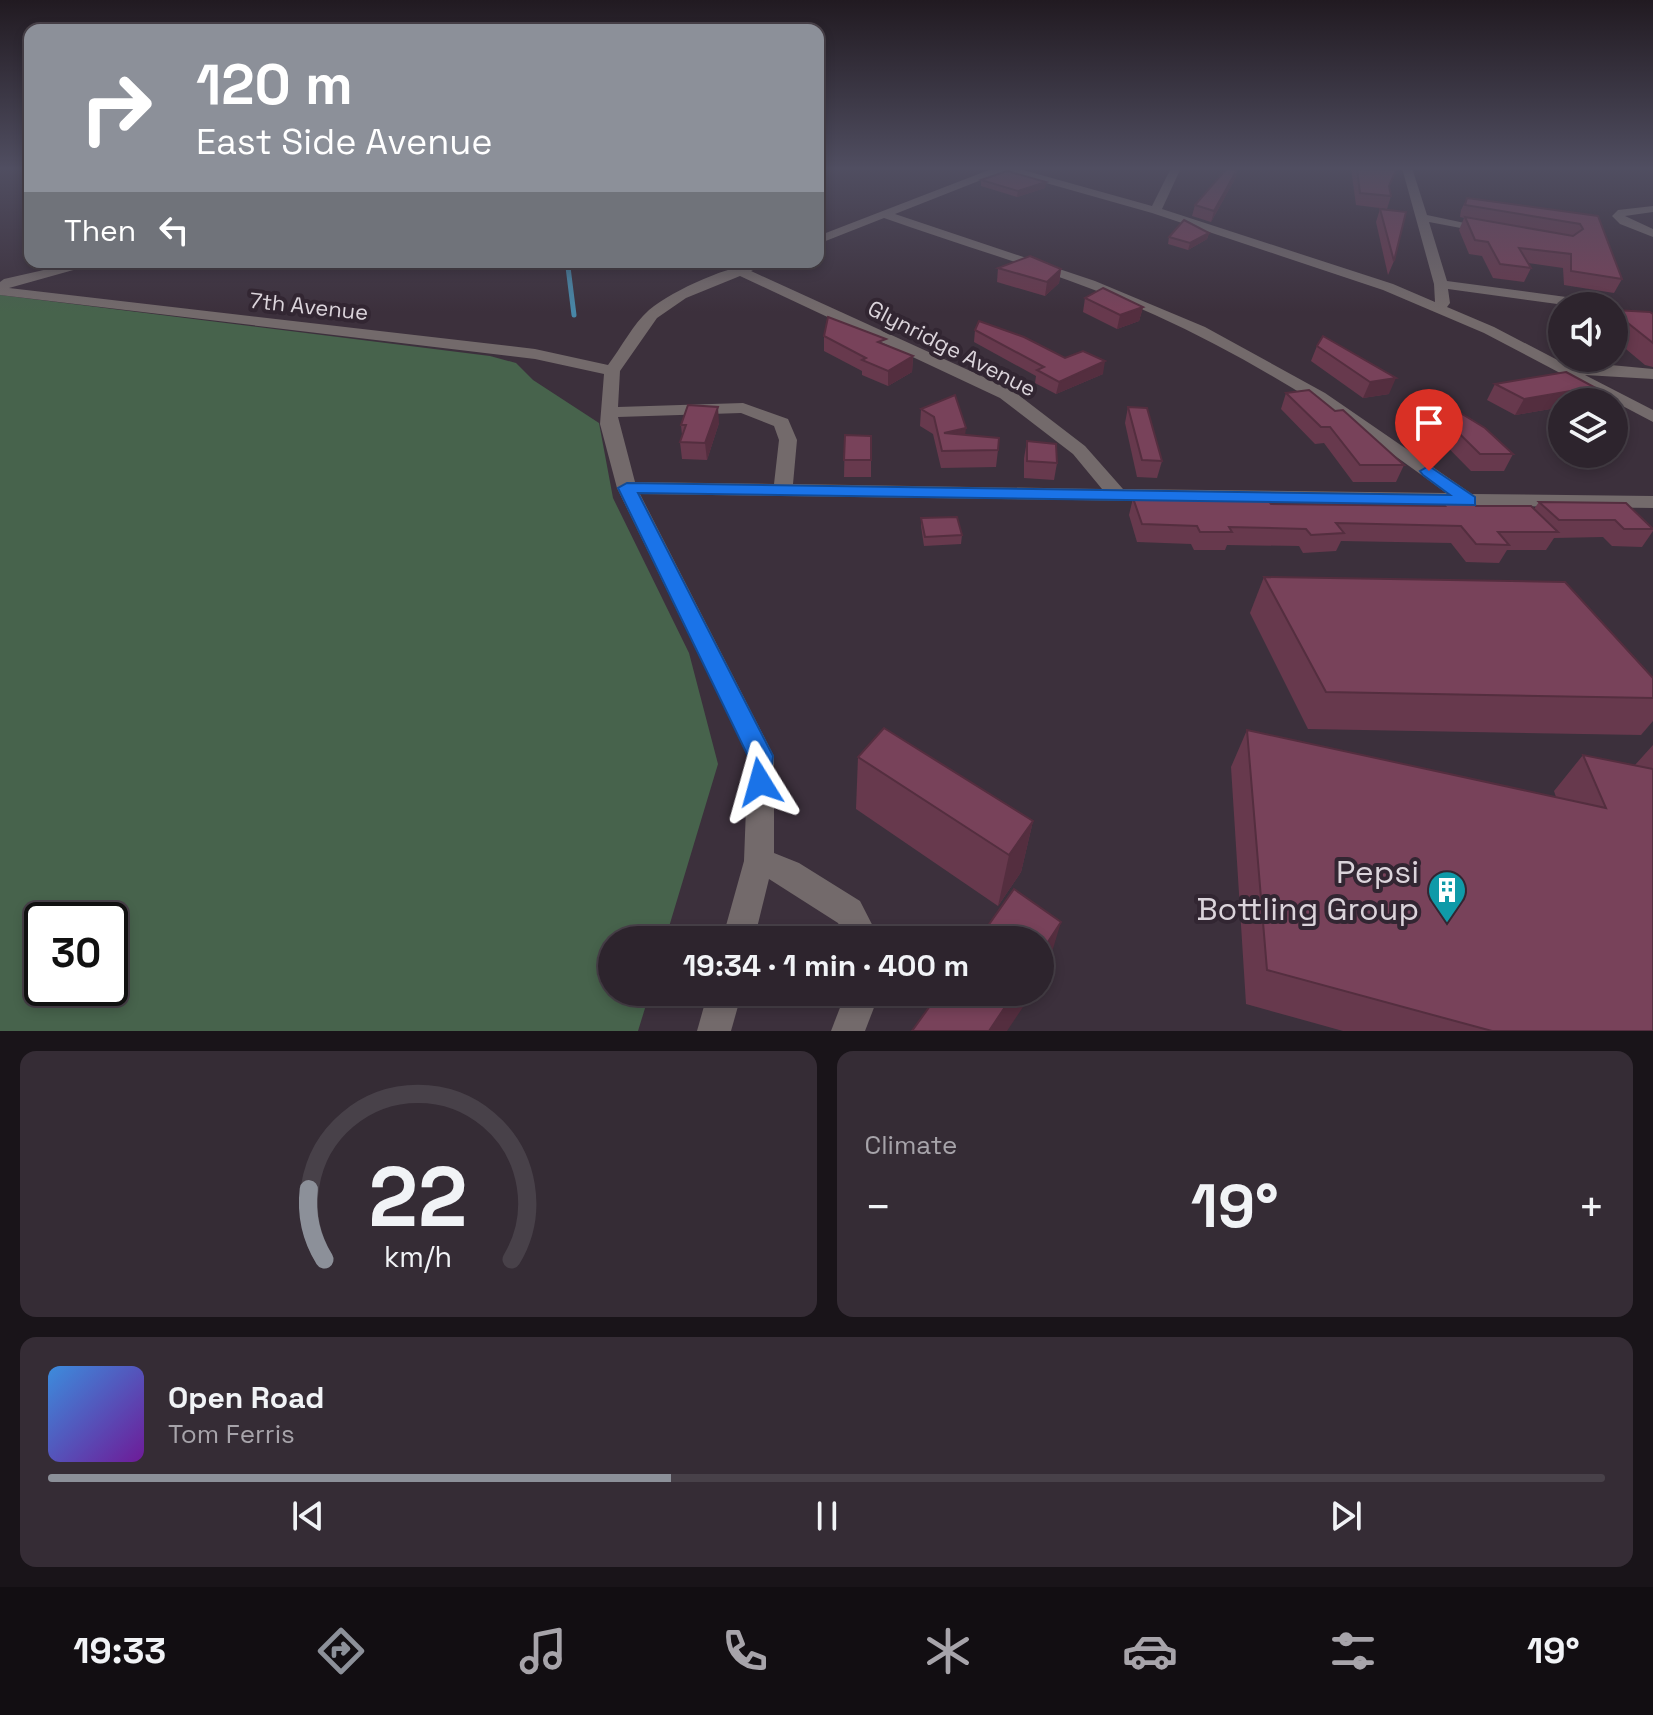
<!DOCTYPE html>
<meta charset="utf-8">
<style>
body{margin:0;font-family:"Space Grotesk",sans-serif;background:#352c35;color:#f1f3f6;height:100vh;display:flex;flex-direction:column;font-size:30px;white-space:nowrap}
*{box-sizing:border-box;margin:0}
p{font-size:26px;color:#a7a4aa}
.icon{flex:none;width:44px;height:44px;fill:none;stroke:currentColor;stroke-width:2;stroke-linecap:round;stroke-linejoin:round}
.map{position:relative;height:1031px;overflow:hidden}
.drawer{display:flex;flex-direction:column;gap:20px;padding:20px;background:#191419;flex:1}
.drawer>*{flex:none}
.banner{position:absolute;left:24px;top:24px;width:800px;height:244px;border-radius:16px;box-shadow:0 4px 12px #0003,0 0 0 2px #484149;background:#8c9099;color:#fff;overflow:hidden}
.fabs{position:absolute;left:1548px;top:292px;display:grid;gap:16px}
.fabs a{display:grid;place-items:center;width:80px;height:80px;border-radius:50%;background:#2d242d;box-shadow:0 4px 12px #0003,0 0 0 2px #484149;font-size:40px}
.speed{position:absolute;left:24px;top:902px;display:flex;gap:16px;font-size:40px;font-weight:700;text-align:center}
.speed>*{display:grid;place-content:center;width:104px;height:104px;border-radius:50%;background:#2d242d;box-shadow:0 4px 12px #0003,0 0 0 2px #484149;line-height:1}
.speed .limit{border:4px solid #111;border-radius:12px;background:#fff;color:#111}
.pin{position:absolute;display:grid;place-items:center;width:68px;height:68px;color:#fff;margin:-82px -34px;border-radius:50% 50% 50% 0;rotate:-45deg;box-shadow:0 0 8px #0007}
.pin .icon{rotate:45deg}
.me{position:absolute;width:88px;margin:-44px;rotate:352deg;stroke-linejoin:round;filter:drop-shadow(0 0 6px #0008)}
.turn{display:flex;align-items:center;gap:28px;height:168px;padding:0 40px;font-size:36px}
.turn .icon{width:104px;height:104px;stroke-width:2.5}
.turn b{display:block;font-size:56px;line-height:68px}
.then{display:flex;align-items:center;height:76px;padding:0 40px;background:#0003;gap:16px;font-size:30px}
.big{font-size:60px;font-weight:700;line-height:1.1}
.drawer .widget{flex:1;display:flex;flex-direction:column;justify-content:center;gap:12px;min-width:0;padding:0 28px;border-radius:16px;background:#352c35}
.drawer .dial{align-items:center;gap:0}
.dial svg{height:208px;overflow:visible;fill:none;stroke:#484149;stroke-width:7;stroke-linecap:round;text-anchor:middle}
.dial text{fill:#f1f3f6;stroke:none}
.song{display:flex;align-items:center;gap:24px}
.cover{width:96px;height:96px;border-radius:12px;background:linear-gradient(135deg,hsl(210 70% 55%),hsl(280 70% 35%))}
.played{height:8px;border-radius:4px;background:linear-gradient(90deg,#8c9099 40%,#484149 40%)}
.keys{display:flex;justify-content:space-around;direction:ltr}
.heat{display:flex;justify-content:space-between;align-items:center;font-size:44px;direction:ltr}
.drawer .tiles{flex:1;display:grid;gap:20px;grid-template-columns:1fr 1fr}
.widget:last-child{grid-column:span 2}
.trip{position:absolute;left:598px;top:926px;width:456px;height:80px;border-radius:40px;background:#2d242d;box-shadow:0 4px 12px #0003,0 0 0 2px #484149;font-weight:700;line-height:80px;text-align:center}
.menu{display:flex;height:128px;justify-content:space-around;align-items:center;background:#120e12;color:#a7a4aa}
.menu .icon{width:56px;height:56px}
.menu .selected{color:#8c9099}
.menu b{font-size:36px;color:#f1f3f6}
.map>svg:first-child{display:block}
.green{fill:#47634c;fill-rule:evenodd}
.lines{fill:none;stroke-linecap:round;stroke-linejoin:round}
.stream-far1{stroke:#4886a6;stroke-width:4}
.stream{stroke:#4886a6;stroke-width:5}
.minor{fill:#736a6b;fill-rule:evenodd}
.wall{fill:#67394d}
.shaded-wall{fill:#542e3f}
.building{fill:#78425a;stroke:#542e3f;stroke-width:2}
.route{fill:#1a73e8;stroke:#114b97;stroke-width:2}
.labels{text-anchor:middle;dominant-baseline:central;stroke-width:8;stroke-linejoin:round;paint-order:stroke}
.far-street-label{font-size:22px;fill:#dbd4db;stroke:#322632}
.near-poi-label{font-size:32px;fill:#dbd4db;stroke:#322632;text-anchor:end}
</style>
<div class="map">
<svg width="1653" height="1031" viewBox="0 0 1653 1031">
<rect width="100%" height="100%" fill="#3c303c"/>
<path class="green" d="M0,295L490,356L516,363L533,380L599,423L613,498L689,653L718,764L665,940H612V992H650L638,1031H0ZM42,920H110V988H42Z"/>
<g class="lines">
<path class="stream-far1" d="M567,262L568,269"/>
<path class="stream" d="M568,267L574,315"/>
<g class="minor">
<path d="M994,168H1016L1152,206L1171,168H1181L1162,209L1393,284L1435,302L1434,284L1402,168H1412L1427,215L1493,229L1487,233L1429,222L1447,281L1581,299L1588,303L1586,306H1572L1448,289L1450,303L1447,307L1494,327L1569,366L1600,364L1653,369V379L1585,375L1653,410V422L1484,333L1383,290L1152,213L1004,171L895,214L1095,281L1205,327L1325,393L1472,494L1653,496V508L640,494L774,756V853L799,863L860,901L880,940H847L838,923L769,879L754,940H722L744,861L748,756L617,488L600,424L604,374L535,359L0,295V282L4,279L79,262H102L9,288L535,349L608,365C621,348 633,324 649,310C676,288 735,262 769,262L751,271L1012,390L1085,446L1123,489L1446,493C1355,425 1259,362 1155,315C1068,276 974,250 884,218L818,244V236ZM740,276L1000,398L1073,454L1102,489L793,484L797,440L788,419L743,403L618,407L620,371L657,318L686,298ZM741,413L774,426L779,440L774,484L635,482L618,417Z"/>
<path d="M1653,206V212L1625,216L1653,229V237L1620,224L1612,216L1618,210Z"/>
<path d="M708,992H742L731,1031H697Z"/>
<path d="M846,992H880L865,1031H831Z"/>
</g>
</g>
<g class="wall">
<path d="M1351,168H1385L1391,196L1387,209L1356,205Z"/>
<path d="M1236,177L1211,222L1192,216L1195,205Z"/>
<path d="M981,180L1045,188L1017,197L981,186Z"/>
<path d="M1467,198L1598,216L1622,279L1614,293L1564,285L1563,268L1528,263L1531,268L1524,282L1493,278L1482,256L1469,254L1459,230L1464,218L1460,217L1461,210Z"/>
<path d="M1380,209L1394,261L1388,275L1376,222Z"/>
<path d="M1209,233L1207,239L1188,250L1168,244L1169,237Z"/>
<path d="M998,268L1061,269L1059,283L1045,296L997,282Z"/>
<path d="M1085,298L1143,307L1139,321L1117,329L1083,312Z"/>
<path d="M1614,310L1653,314V367L1645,365L1614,339Z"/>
<path d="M975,330L1065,358L1103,374L1056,394L1035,383L1036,376L974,342Z"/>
<path d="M824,336L886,345L913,356L912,372L888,386L862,375V371L824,351Z"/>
<path d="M1317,346L1389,394L1363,398L1311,361Z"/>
<path d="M1495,384L1594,387L1585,402H1562V407L1515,415L1487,400Z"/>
<path d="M1286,393L1404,465L1396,482H1353L1324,443L1315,444L1281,409Z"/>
<path d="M1422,397L1513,454L1504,471H1471L1414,413Z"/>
<path d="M1128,407L1162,461L1157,478L1137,477L1125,423Z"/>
<path d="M921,409L965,435L998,450L996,467L941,468L933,434L920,426Z"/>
<path d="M719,423L707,460L682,459L680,442L682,435L681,425Z"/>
<path d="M845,435L871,460V477H844Z"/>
<path d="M1027,441L1057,463L1054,480L1024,478V458Z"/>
<path d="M1133,498L1271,504L1438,506L1441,501L1476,506L1534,509L1539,502L1653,528V531L1642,547L1612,546L1603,537L1554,538L1546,550H1507L1499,563L1466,562L1451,543L1341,541L1336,551L1303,553L1299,546L1227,545L1225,550H1194L1191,544L1137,542L1129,515Z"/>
<path d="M921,518L962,535L961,544L924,546L921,526Z"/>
<path d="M1264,577L1653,678V721L1641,735L1308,729L1250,613Z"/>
<path d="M1247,730L1556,797L1554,791L1583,755L1635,765L1653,745V1031H1343L1246,1004L1231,767Z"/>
<path d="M858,757L1033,821L1021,872L998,906L856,809Z"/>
</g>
<g class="shaded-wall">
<path d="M1238,168L1236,177L1211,222L1214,211Z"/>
<path d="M1046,182L1045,188L1017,197L1018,191Z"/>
<path d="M1209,233L1207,239L1188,250L1190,243Z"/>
<path d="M1061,269L1059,283L1045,296L1047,282Z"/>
<path d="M1143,307L1139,321L1117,329L1120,315Z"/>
<path d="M913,356L912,372L888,386V371Z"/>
<path d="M1105,361L1103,374L1056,394L1059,382Z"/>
<path d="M1396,378L1389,394L1363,398L1370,382Z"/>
<path d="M1594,387L1585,402H1562V407L1515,415L1524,399Z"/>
<path d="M718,407L719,423L707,460L705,443Z"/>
<path d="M966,428L964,445L944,433Z"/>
<path d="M1033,821L1021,872L998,906L1009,855Z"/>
<path d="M1061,922L1046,972L1040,981V954Z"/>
<path d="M1015,992H1033L1007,1031H989Z"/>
</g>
<g class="building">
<path d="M1227,168H1238L1214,211L1195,205Z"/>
<path d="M1357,168H1385L1396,170L1389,186L1391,196L1360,193Z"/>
<path d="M1007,171L1046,182L1018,191L981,180Z"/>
<path d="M1467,198L1598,216L1622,279L1571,271V254L1519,248L1531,268L1500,264L1488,242L1475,240L1465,217L1573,236L1583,229L1580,224L1465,205Z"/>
<path d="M1380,209L1406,212L1394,261Z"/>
<path d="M1184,220L1209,233L1190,243L1169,237Z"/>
<path d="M1030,256L1061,269L1047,282L998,268Z"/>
<path d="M1103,288L1143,307L1120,315L1085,298Z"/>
<path d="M1614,310L1650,312L1653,314V343L1614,312Z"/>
<path d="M828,317L886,339L878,342L913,356L888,371L862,360L866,358L824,336Z"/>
<path d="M979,321L1024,337L1065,358L1083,351L1105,361L1059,382L1037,370L1044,367L975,330Z"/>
<path d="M1323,336L1396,378L1370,382L1317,346Z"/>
<path d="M1566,372L1594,387L1524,399L1495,384Z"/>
<path d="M1309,390L1335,411L1343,410L1404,465H1360L1330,427H1321L1286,393Z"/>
<path d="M1426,392L1485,428L1513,454H1480L1422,397Z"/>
<path d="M955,395L966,428L944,433L999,438L998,450L942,451L934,417L921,409Z"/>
<path d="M688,405L718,407L705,443L680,442L686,425H681Z"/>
<path d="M1128,407L1147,408L1162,461L1142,460Z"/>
<path d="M845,435L871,436V460H844Z"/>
<path d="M1027,441L1056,444L1057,463L1027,461Z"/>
<path d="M1133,498L1268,500L1271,504L1445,506L1441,501L1472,502L1476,506H1531L1558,532H1498L1509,545L1476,544L1461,526L1336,523L1344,533L1311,535L1306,529L1229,527L1232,532H1200L1197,526L1142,524Z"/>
<path d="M1539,502L1626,503L1653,529H1624L1615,520H1559Z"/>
<path d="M957,517L962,535L925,537L921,518Z"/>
<path d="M1264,577L1565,582L1653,678V698L1326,692Z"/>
<path d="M884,728L1033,821L1009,855L858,757Z"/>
<path d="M1247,730L1606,808L1583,755L1653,769V1031H1492L1267,970Z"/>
<path d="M1014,889L1061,922L1040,954V940H978Z"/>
<path d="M940,992H1015L989,1031H912Z"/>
</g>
<linearGradient id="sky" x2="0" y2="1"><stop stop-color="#211a21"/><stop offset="0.54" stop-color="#504e61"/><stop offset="1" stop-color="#504e61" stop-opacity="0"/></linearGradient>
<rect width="1653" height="312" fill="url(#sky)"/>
<path class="route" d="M1429,466L1475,497V505L638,493L773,756L769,790L760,793L751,790L747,782L748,756L618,488L627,483L1450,495L1423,475L1420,471Z"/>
<defs>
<g id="building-pin" transform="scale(2)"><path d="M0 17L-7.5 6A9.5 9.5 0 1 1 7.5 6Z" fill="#0f9aa8" stroke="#322632"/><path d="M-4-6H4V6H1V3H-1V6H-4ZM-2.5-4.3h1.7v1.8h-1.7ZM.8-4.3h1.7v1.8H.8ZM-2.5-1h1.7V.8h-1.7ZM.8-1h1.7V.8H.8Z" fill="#fff"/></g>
</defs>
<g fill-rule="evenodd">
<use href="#building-pin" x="1447" y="890"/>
</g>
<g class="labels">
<g class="far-street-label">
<text transform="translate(309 306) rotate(6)">7th Avenue</text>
<text transform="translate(952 348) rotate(27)">Glynridge Avenue</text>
</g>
<g class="near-poi-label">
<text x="1419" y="872">Pepsi<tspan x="1419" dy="37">Bottling Group</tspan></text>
</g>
</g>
</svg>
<div class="fabs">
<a><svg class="icon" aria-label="sound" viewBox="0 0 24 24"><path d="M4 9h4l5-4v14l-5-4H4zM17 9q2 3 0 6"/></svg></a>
<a><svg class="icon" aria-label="layers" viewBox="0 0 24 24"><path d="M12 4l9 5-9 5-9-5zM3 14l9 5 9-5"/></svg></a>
</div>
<div class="speed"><div class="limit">30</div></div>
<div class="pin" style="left:1429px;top:471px;background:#d93025"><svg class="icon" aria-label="arrive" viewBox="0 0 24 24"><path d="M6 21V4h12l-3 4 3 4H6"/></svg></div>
<svg class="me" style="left:760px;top:782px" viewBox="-20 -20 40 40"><path d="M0-17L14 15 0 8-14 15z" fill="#1a73e8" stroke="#fff" stroke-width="4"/></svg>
<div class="trip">19:34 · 1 min · 400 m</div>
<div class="banner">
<div class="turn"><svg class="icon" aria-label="right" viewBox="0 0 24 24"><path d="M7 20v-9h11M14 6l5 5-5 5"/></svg><div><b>120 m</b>East Side Avenue</div></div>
<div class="then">Then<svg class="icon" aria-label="left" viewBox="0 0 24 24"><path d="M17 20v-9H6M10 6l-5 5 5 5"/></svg></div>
</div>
</div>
<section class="drawer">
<div class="tiles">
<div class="widget dial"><svg viewBox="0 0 100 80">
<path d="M14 69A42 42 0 1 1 86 69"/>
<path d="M14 69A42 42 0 0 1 8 42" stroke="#8c9099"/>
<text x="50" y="56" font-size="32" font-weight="700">22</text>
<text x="50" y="72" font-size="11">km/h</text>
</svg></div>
<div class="widget"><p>Climate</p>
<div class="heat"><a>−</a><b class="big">19°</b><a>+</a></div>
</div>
<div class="widget">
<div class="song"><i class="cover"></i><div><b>Open Road</b><p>Tom Ferris</p></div></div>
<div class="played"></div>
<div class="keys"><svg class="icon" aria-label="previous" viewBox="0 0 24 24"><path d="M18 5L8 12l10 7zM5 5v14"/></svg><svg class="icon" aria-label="pause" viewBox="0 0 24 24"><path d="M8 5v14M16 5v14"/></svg><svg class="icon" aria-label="next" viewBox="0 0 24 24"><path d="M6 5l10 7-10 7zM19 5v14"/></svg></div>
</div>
</div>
</section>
<nav class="menu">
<b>19:33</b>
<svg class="icon selected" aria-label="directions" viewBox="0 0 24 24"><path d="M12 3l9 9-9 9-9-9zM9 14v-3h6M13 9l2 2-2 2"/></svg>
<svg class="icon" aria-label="music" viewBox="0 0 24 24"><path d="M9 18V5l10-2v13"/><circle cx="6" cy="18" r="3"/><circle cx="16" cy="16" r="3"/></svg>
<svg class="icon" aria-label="phone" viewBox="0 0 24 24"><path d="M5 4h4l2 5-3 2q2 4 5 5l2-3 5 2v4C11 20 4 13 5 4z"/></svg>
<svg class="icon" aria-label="climate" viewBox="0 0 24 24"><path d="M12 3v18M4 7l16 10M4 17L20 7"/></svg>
<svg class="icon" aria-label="car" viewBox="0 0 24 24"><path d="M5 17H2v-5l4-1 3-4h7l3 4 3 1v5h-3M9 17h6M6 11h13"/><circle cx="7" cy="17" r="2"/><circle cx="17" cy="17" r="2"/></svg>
<svg class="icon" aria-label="filters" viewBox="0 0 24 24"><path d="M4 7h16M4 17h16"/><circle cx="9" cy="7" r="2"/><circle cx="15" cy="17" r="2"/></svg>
<b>19°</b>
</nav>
